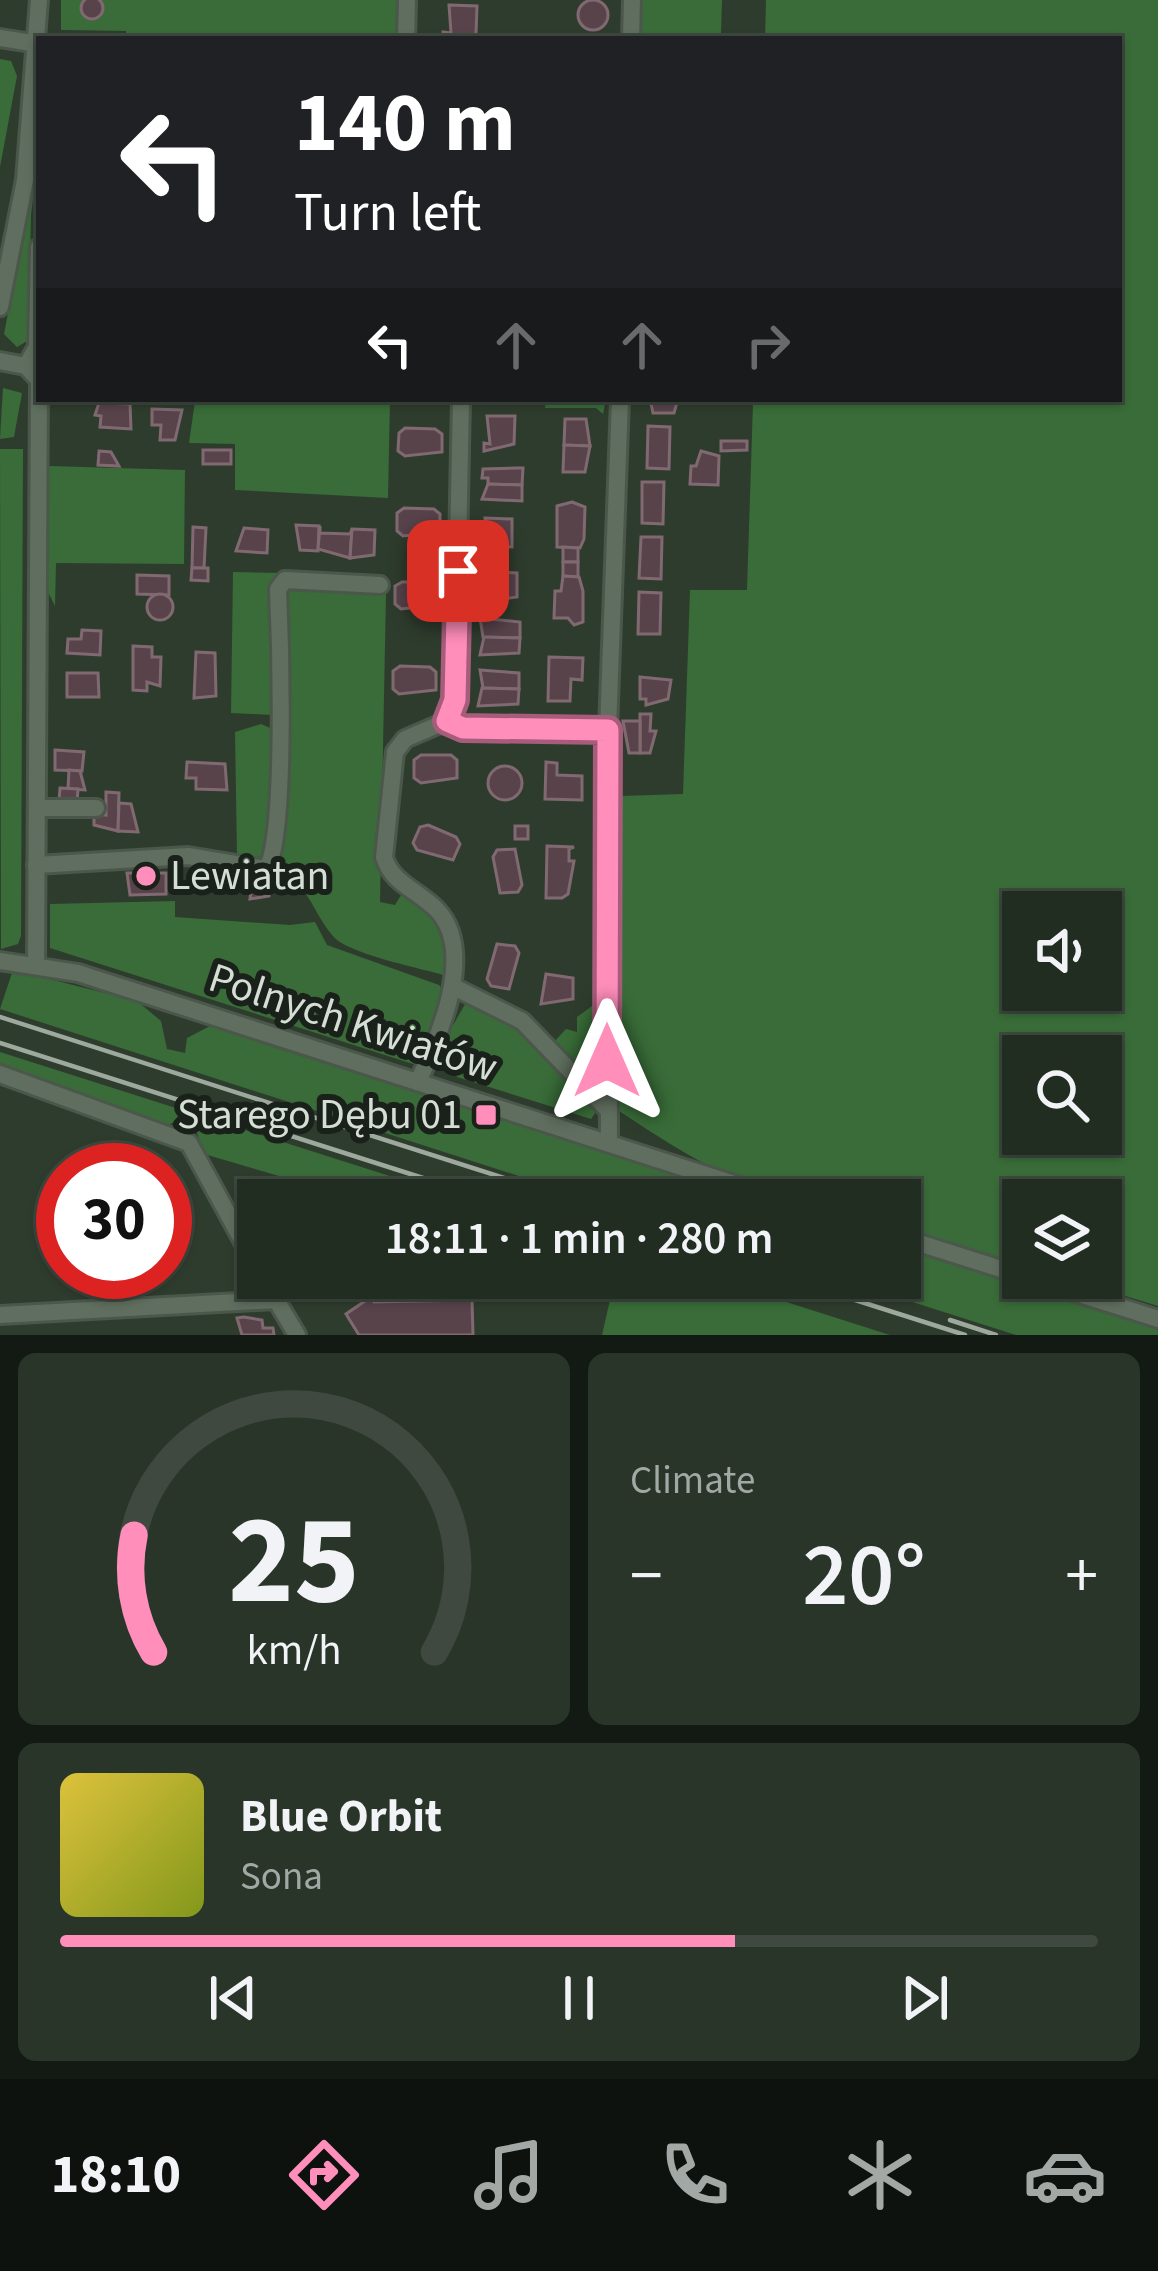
<!DOCTYPE html>
<meta charset="utf-8">
<style>
body{margin:0;font-family:"Source Sans 3",sans-serif;background:#2a352a;color:#f1f3f6;height:100vh;display:flex;flex-direction:column;font-size:45px;white-space:nowrap}
*{box-sizing:border-box;margin:0}
p{font-size:39px;color:#a2a8a5}
.icon{flex:none;width:66px;height:66px;fill:none;stroke:currentColor;stroke-width:2;stroke-linecap:round;stroke-linejoin:round}
.map{position:relative;height:1335px;overflow:hidden}
.details{display:flex;flex-direction:column;gap:18px;padding:18px;background:#131913;flex:1}
.details>*{flex:none}
.banner{position:absolute;left:36px;top:36px;width:1086px;height:366px;border-radius:0px;box-shadow:0 3px 9px #0004,0 0 0 3px #3f4940;background:#202124;color:#fff;overflow:hidden}
.buttons{position:absolute;left:1002px;top:891px;display:grid;gap:24px}
.buttons a{display:grid;place-items:center;width:120px;height:120px;border-radius:0px;background:#222d22;box-shadow:0 3px 9px #0004,0 0 0 3px #3f4940;font-size:60px}
.speed{position:absolute;left:36px;top:1143px;display:flex;gap:24px;font-size:60px;font-weight:700;text-align:center}
.speed>*{display:grid;place-content:center;width:156px;height:156px;border-radius:50%;background:#222d22;box-shadow:0 3px 9px #0004,0 0 0 3px #3f4940;line-height:1}
.speed .limit{border:18px solid #d22;background:#fff;color:#111}
.pin{position:absolute;display:grid;place-items:center;width:102px;height:102px;color:#fff;margin:-51px;border-radius:24px;box-shadow:0 6px 18px #0006}
.me{position:absolute;width:132px;margin:-66px;rotate:0deg;stroke-linejoin:round;filter:drop-shadow(0 0 9px #0008)}
.turn{display:flex;align-items:center;gap:42px;height:252px;padding:0 60px;font-size:54px}
.turn .icon{width:156px;height:156px;stroke-width:2.5}
.turn b{display:block;font-size:84px;line-height:102px}
.lanes{display:flex;align-items:center;height:114px;padding:0 60px;background:#0003;justify-content:center;gap:60px;direction:ltr}
.lanes .off{opacity:.35}
.big{font-size:90px;font-weight:600;line-height:1.1}
.details .tile{flex:1;display:flex;flex-direction:column;justify-content:center;gap:18px;min-width:0;padding:0 42px;border-radius:18px;background:#2a352a}
.details .dial{align-items:center;gap:0}
.dial svg{height:312px;overflow:visible;fill:none;stroke:#3f4940;stroke-width:7;stroke-linecap:round;text-anchor:middle}
.dial text{fill:#f1f3f6;stroke:none}
.song{display:flex;align-items:center;gap:36px}
.cover{width:144px;height:144px;border-radius:18px;background:linear-gradient(135deg,hsl(50 70% 55%),hsl(70 70% 35%))}
.played{height:12px;border-radius:6px;background:linear-gradient(90deg,#ff8ebb 65%,#3f4940 65%)}
.keys{display:flex;justify-content:space-around;direction:ltr}
.heat{display:flex;justify-content:space-between;align-items:center;font-size:66px;direction:ltr}
.details .tiles{flex:1;display:grid;gap:18px;grid-template-columns:1fr 1fr}
.tile:last-child{grid-column:span 2}
.trip{position:absolute;left:237px;top:1179px;width:684px;height:120px;border-radius:0px;background:#222d22;box-shadow:0 3px 9px #0004,0 0 0 3px #3f4940;font-weight:600;line-height:120px;text-align:center}
.dock{display:flex;height:192px;justify-content:space-around;align-items:center;background:#0e120e;color:#a2a8a5}
.dock .icon{width:84px;height:84px}
.dock .current{color:#ff8ebb}
.dock b{font-size:54px;color:#f1f3f6}
.map>svg:first-child{display:block}
.green{fill:#396c38;fill-rule:evenodd}
.building{fill:#58434b;stroke:#806971;stroke-width:3}
.lines{fill:none;stroke-linecap:round;stroke-linejoin:round}
.minor-casing{stroke:#4b574b;stroke-width:22}
.minor{stroke:#5f6e5e;stroke-width:16}
.rail{stroke:#9ea99e;stroke-width:4.5}
.route-casing{stroke:#a65c7a;stroke-width:30}
.route{stroke:#ff8ebb;stroke-width:21}
.poi-dot{fill:#ff8ebb;stroke:#1a211a;stroke-width:4.5}
.labels{text-anchor:middle;dominant-baseline:central;stroke-width:12;stroke-linejoin:round;paint-order:stroke}
.poi-label{font-size:42px;fill:#d5ded5;stroke:#1a211a;text-anchor:start}
.street-label{font-size:42px;fill:#d5ded5;stroke:#1a211a}
</style>
<div class="map">
<svg width="1158" height="1335" viewBox="0 0 1158 1335">
<rect width="100%" height="100%" fill="#2e3c2d"/>
<g class="green">
<path d="M61,0H399L398,39H126V31L61,30Z"/>
<path d="M642,0H722L721,34L641,39Z"/>
<path d="M766,0H1158V1306L1066,1278H1101V1200H1023V1265L900,1227V1200C872,1200 842,1202 814,1200C743,1194 674,1147 616,1109L621,796L683,794L690,590H747L753,403L694,399H1119V39H765ZM1023,912H1101V990H1023ZM1023,1056H1101V1134H1023Z"/>
<path d="M0,59L11,61L17,76L0,167Z"/>
<path d="M39,152L31,215L29,340L17,347L4,334Z"/>
<path d="M3,388L22,393L14,437L0,439Z"/>
<path d="M109,399H390L388,498L235,490V444L189,443L195,401Z"/>
<path d="M546,399H606L603,414L596,408H545Z"/>
<path d="M0,449H23L21,936L18,944L1,949Z"/>
<path d="M49,466L185,470L184,564L56,563L55,606L46,588Z"/>
<path d="M233,572L283,573L273,715L231,713Z"/>
<path d="M287,585L386,594L380,902L395,905L403,892C438,917 444,935 447,976C421,968 346,954 332,935C310,907 313,892 279,870L289,747Z"/>
<path d="M261,724L277,731L265,861L237,856L235,732Z"/>
<path d="M175,901V917L290,925L315,922L327,945L439,985L444,991L420,1058L413,1064L50,948V904Z"/>
<path d="M13,970L137,1001L161,1021L167,1049L185,1053L187,1038L210,1026L762,1200H593L0,1009Z"/>
<path d="M468,999L527,1030L599,1107L591,1119L457,1077L441,1046Z"/>
<path d="M592,1006L598,1012L597,1088L553,1043L566,1029L577,1032V1017Z"/>
<path d="M0,1052L465,1200H361L204,1154L195,1127L177,1121L166,1126L0,1069Z"/>
<path d="M900,1244L1158,1326V1335H1016L837,1278H900Z"/>
<path d="M615,1278H711L890,1335H602Z"/>
</g>
<g class="building">
<circle cx="92" cy="8" r="11"/>
<circle cx="593" cy="15" r="15"/>
<path d="M449,5L477,6L476,34L442,39L443,32L451,33Z"/>
<path d="M678,399L674,413H653L650,399Z"/>
<path d="M99,403L130,404L131,429L100,427L101,416L95,415Z"/>
<path d="M152,409L182,410L175,440H160L161,425H152Z"/>
<path d="M487,416H515L514,444L484,451V443L490,444Z"/>
<path d="M565,419H586L590,446L564,445Z"/>
<path d="M648,426L670,427L669,469L647,468Z"/>
<path d="M405,428L435,429L442,434V452L405,456L398,451L399,433Z"/>
<path d="M721,441H747V450L721,451Z"/>
<path d="M564,445L590,446L585,472H563Z"/>
<rect x="203" y="450" width="28" height="14"/>
<path d="M99,451L111,452L119,466L98,465Z"/>
<path d="M701,451L719,456L718,485L690,484L691,466H696Z"/>
<path d="M516,468H523L522,485L488,484V478H482L483,469Z"/>
<path d="M642,482H664L663,524L642,523Z"/>
<path d="M488,484L522,485V501L482,499Z"/>
<path d="M572,502L585,507L584,539L580,548L557,547V506Z"/>
<path d="M404,508L434,509L440,514V532L403,536L397,531V513Z"/>
<path d="M485,518L512,519V547L488,546Z"/>
<path d="M296,525L319,526L318,551L300,550Z"/>
<path d="M320,526V533L350,534L352,529L350,558L318,549Z"/>
<path d="M193,527L206,528L204,568H192Z"/>
<path d="M244,528L268,530L267,553L236,551Z"/>
<path d="M352,529L375,530L374,555L350,558Z"/>
<path d="M641,537H662L661,579L639,578Z"/>
<path d="M563,547L578,548V562H563Z"/>
<path d="M502,560V572L517,573V597L481,602L484,561Z"/>
<path d="M563,562H578V577L563,576Z"/>
<path d="M192,568H208V581L191,580Z"/>
<path d="M137,575L169,576V595L137,594Z"/>
<path d="M563,576L579,577L583,591V622L574,625L568,618H554L555,591H561Z"/>
<path d="M402,582H432L439,587L438,605L401,609L395,604V586Z"/>
<path d="M639,592L661,593L660,634H638Z"/>
<circle cx="160" cy="607" r="13"/>
<path d="M480,618L520,622V638L483,637Z"/>
<path d="M82,630L101,631L100,655L67,653L68,639H81Z"/>
<path d="M484,637L520,638L519,653L480,655Z"/>
<path d="M133,646L152,647V657H161L160,686L147,682V691L133,690Z"/>
<path d="M196,652L215,653L216,696L194,698Z"/>
<path d="M549,657L583,658L582,680L571,679L570,701H548Z"/>
<path d="M400,666L430,667L436,672V690L399,694L393,689V671Z"/>
<path d="M480,670L519,673V689L483,688Z"/>
<path d="M67,673H98L99,697H67Z"/>
<path d="M640,677L671,680L668,699L646,705V699H640Z"/>
<path d="M482,688L519,689L518,704L478,706Z"/>
<path d="M640,714H651L650,731H656L650,753H640Z"/>
<path d="M623,721H640V753H629Z"/>
<path d="M55,750L84,752L82,771L55,770Z"/>
<path d="M421,755H451L457,760V778L421,783L414,778V760Z"/>
<path d="M187,762L225,764L227,790L196,789V778H186Z"/>
<path d="M546,762L557,763V775L582,776V800L545,799Z"/>
<circle cx="505" cy="783" r="17"/>
<path d="M69,770L80,771L85,790L68,789Z"/>
<path d="M60,788L78,789L77,802L59,801Z"/>
<path d="M106,792L119,793L118,831L94,825V814L106,815Z"/>
<path d="M119,803L131,804L138,832L118,831Z"/>
<path d="M428,825L456,837L460,844L453,860L417,850L413,843L420,827Z"/>
<rect x="515" y="826" width="13" height="13"/>
<path d="M547,846L574,847L569,849V861H574L568,894L562,898H546Z"/>
<path d="M515,849L522,885L518,892L500,893L493,857L497,850Z"/>
<path d="M214,868L223,869L221,885L200,882L201,875H213Z"/>
<path d="M127,873H166V894L130,895Z"/>
<path d="M252,883L270,886L269,896L250,899Z"/>
<path d="M497,944L515,946L519,953L509,989L491,986L487,979Z"/>
<path d="M546,974L573,978V999L541,1004Z"/>
<rect x="70" y="1158" width="23" height="12"/>
<path d="M371,1297L374,1302L472,1300L473,1335H359L346,1314Z"/>
<path d="M244,1317L262,1320L263,1328H273L274,1335H242L237,1318Z"/>
</g>
<g class="lines">
<g class="minor-casing">
<g id="minor">
<path d="M0,38L38,44"/>
<path d="M406,39L407,0"/>
<path d="M631,39L632,0"/>
<path d="M0,307L25,180L39,0"/>
<path d="M0,361L26,366L39,380L36,965"/>
<path d="M26,366L37,347L39,247"/>
<path d="M447,721L463,728L608,730"/>
<path d="M37,808H96"/>
<path d="M36,865L188,856L266,869C287,842 280,633 278,589L285,580L380,585"/>
<path d="M0,961L78,973L784,1200"/>
<path d="M454,987L522,1021L606,1108"/>
<path d="M0,1074L189,1143L258,1269"/>
<path d="M418,1082C438,1039 477,952 437,910C419,891 391,883 384,857L395,752L405,739L447,721L455,700L461,399"/>
<path d="M609,1143L608,730L620,399"/>
<path d="M900,1237L1023,1276"/>
<path d="M263,1278L297,1335"/>
<path d="M1029,1278L1158,1319"/>
<path d="M0,1315L276,1300"/>
</g>
</g>
<use href="#minor" class="minor"/>
<g class="rail">
<path d="M0,1017L573,1200"/>
<path d="M0,1043L492,1200"/>
<path d="M737,1278L801,1299"/>
<path d="M786,1278L965,1335"/>
<path d="M950,1320L996,1335"/>
</g>
</g>
<g class="lines">
<g class="route-casing">
<path id="route" d="M458,571L455,700L447,721L463,728L608,730L607,1061"/>
</g>
<use href="#route" class="route"/>
</g>
<g class="poi-dot">
<circle cx="146" cy="876" r="12"/>
<rect x="474" y="1103" width="24" height="24" rx="6"/>
</g>
<g class="labels">
<g class="poi-label">
<text x="170" y="876">Lewiatan</text>
<text x="462" y="1115" text-anchor="end">Starego Dębu 01</text>
</g>
<g class="street-label">
<text transform="translate(353 1023) rotate(18)">Polnych Kwiatów</text>
</g>
</g>
</svg>
<div class="buttons">
<a><svg class="icon" aria-label="sound" viewBox="0 0 24 24"><path d="M4 9h4l5-4v14l-5-4H4zM17 9q2 3 0 6"/></svg></a>
<a><svg class="icon" aria-label="search" viewBox="0 0 24 24"><circle cx="10" cy="10" r="6"/><path d="M15 15l6 6"/></svg></a>
<a><svg class="icon" aria-label="layers" viewBox="0 0 24 24"><path d="M12 4l9 5-9 5-9-5zM3 14l9 5 9-5"/></svg></a>
</div>
<div class="speed"><div class="limit">30</div></div>
<div class="pin" style="left:458px;top:571px;background:#d93025"><svg class="icon" aria-label="arrive" viewBox="0 0 24 24"><path d="M6 21V4h12l-3 4 3 4H6"/></svg></div>
<svg class="me" style="left:607px;top:1061px" viewBox="-20 -20 40 40"><path d="M0-17L14 15 0 8-14 15z" fill="#ff8ebb" stroke="#fff" stroke-width="4"/></svg>
<div class="trip">18:11 · 1 min · 280 m</div>
<div class="banner">
<div class="turn"><svg class="icon" aria-label="left" viewBox="0 0 24 24"><path d="M17 20v-9H6M10 6l-5 5 5 5"/></svg><div><b>140 m</b>Turn left</div></div>
<div class="lanes"><svg class="icon" aria-label="left" viewBox="0 0 24 24"><path d="M17 20v-9H6M10 6l-5 5 5 5"/></svg><svg class="icon off" aria-label="ahead" viewBox="0 0 24 24"><path d="M12 20V5M6 11l6-6 6 6"/></svg><svg class="icon off" aria-label="ahead" viewBox="0 0 24 24"><path d="M12 20V5M6 11l6-6 6 6"/></svg><svg class="icon off" aria-label="right" viewBox="0 0 24 24"><path d="M7 20v-9h11M14 6l5 5-5 5"/></svg></div>
</div>
</div>
<section class="details">
<div class="tiles">
<div class="tile dial"><svg viewBox="0 0 100 80">
<path d="M14 69A42 42 0 1 1 86 69"/>
<path d="M14 69A42 42 0 0 1 9 39" stroke="#ff8ebb"/>
<text x="50" y="56" font-size="32" font-weight="700">25</text>
<text x="50" y="72" font-size="11">km/h</text>
</svg></div>
<div class="tile"><p>Climate</p>
<div class="heat"><a>−</a><b class="big">20°</b><a>+</a></div>
</div>
<div class="tile">
<div class="song"><i class="cover"></i><div><b>Blue Orbit</b><p>Sona</p></div></div>
<div class="played"></div>
<div class="keys"><svg class="icon" aria-label="previous" viewBox="0 0 24 24"><path d="M18 5L8 12l10 7zM5 5v14"/></svg><svg class="icon" aria-label="pause" viewBox="0 0 24 24"><path d="M8 5v14M16 5v14"/></svg><svg class="icon" aria-label="next" viewBox="0 0 24 24"><path d="M6 5l10 7-10 7zM19 5v14"/></svg></div>
</div>
</div>
</section>
<nav class="dock">
<b>18:10</b>
<svg class="icon current" aria-label="directions" viewBox="0 0 24 24"><path d="M12 3l9 9-9 9-9-9zM9 14v-3h6M13 9l2 2-2 2"/></svg>
<svg class="icon" aria-label="music" viewBox="0 0 24 24"><path d="M9 18V5l10-2v13"/><circle cx="6" cy="18" r="3"/><circle cx="16" cy="16" r="3"/></svg>
<svg class="icon" aria-label="phone" viewBox="0 0 24 24"><path d="M5 4h4l2 5-3 2q2 4 5 5l2-3 5 2v4C11 20 4 13 5 4z"/></svg>
<svg class="icon" aria-label="climate" viewBox="0 0 24 24"><path d="M12 3v18M4 7l16 10M4 17L20 7"/></svg>
<svg class="icon" aria-label="car" viewBox="0 0 24 24"><path d="M5 17H2v-5l4-1 3-4h7l3 4 3 1v5h-3M9 17h6M6 11h13"/><circle cx="7" cy="17" r="2"/><circle cx="17" cy="17" r="2"/></svg>
</nav>
